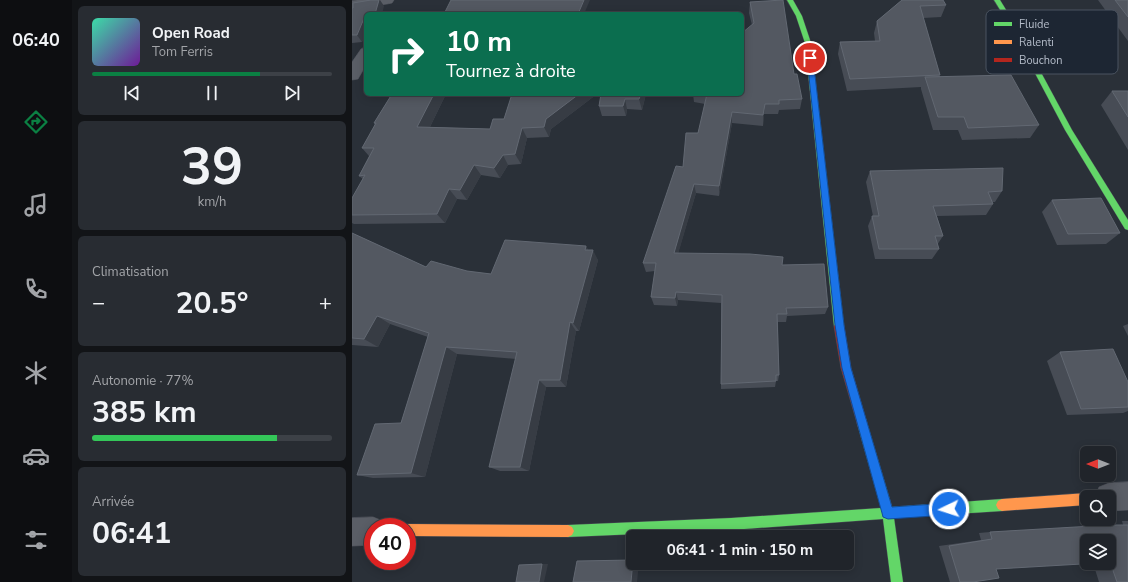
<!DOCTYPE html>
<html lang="fr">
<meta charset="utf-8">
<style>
body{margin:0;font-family:"Nunito Sans",sans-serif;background:#282c32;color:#f1f3f6;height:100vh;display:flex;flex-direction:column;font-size:15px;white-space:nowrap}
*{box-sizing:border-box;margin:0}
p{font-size:13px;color:#a2a4a8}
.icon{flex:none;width:22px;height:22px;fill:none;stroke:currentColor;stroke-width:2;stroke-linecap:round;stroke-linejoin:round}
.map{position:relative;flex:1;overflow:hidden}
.panel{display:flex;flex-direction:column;gap:6px;padding:6px;background:#121417;width:280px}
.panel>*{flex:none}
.guide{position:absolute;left:12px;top:12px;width:380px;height:84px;border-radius:6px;box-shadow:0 2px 10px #0003,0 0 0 1px #3d4147;background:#0b6e4f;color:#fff;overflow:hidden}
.needle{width:26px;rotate:270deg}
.controls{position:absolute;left:728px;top:446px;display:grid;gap:8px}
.controls a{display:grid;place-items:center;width:36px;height:36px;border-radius:6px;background:#20242a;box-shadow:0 2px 10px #0003,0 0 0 1px #3d4147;font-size:20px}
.speed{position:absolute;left:12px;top:518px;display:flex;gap:8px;font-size:20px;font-weight:700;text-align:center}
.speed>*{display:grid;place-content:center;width:52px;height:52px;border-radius:50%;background:#20242a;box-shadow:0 2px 10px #0003,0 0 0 1px #3d4147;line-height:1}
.speed .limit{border:6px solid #d22;background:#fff;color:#111}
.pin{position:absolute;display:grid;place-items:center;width:34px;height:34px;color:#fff;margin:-17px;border:2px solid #fff;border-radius:50%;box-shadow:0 1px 4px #0007}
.me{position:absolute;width:44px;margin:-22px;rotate:266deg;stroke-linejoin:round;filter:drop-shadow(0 0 3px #0008)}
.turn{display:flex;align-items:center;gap:14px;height:84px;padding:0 16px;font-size:18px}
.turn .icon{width:52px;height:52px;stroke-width:2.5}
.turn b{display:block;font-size:28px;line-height:34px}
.big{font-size:30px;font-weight:700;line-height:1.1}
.panel .widget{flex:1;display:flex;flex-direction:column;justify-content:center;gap:6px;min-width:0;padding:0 14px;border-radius:6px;background:#282c32}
.panel .dial{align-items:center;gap:0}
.dial b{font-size:52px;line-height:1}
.song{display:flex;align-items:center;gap:12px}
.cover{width:48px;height:48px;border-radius:6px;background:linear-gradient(135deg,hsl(160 70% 55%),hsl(280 70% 35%))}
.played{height:4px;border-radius:2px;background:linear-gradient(90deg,#0b8043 70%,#3d4147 70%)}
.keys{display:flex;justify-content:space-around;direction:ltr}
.heat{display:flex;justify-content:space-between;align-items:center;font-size:22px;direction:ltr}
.charge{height:6px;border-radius:3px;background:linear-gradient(90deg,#34c759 77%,#3d4147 0)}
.trip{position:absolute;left:274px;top:530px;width:228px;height:40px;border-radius:6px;background:#20242a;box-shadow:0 2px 10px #0003,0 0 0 1px #3d4147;font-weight:700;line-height:40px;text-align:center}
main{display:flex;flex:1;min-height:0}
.dock{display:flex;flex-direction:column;width:72px;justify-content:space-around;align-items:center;background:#0d0e11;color:#a2a4a8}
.dock .icon{width:28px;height:28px}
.dock .on{color:#0b8043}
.dock b{font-size:18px;color:#f1f3f6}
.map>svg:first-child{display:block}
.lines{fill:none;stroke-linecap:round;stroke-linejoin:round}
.street-casing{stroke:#484c55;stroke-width:1}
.fast-casing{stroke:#484c55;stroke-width:1}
.slow-casing{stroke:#484c55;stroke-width:1}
.jam-casing{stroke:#484c55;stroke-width:1}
.street{fill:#5a5e66;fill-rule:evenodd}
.fast{fill:#63d668;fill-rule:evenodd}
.slow{fill:#ff974d;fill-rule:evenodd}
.jam{fill:#b3261e;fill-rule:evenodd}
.wall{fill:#474c55;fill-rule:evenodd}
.shaded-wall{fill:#373c44}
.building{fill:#535861;stroke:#626872}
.route{fill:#1a73e8;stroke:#114b97}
.key{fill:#1d2633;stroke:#4a5360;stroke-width:1}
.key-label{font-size:11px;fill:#b4bcc9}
</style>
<main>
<nav class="dock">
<b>06:40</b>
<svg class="icon on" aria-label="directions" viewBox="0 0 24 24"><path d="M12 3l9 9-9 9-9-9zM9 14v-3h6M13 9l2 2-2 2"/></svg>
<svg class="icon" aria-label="music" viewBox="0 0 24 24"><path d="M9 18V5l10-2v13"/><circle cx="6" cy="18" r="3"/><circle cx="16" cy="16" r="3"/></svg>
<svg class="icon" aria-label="phone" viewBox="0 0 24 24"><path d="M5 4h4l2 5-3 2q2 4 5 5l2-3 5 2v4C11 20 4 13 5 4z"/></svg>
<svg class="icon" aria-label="climate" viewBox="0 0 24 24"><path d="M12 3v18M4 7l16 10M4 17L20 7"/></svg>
<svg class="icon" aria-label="car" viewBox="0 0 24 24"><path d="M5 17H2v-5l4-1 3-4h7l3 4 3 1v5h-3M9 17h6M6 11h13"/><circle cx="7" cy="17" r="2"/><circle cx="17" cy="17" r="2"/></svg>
<svg class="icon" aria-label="filters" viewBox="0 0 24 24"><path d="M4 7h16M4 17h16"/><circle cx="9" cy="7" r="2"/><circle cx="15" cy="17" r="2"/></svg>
</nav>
<section class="panel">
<div class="widget">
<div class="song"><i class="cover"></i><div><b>Open Road</b><p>Tom Ferris</p></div></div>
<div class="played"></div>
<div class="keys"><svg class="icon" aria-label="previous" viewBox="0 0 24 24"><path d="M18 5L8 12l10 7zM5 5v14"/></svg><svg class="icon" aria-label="pause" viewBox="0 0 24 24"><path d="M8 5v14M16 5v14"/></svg><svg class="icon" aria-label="next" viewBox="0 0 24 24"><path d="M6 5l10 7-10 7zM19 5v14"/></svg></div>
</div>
<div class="widget dial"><b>39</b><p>km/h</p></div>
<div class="widget"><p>Climatisation</p>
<div class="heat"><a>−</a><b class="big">20.5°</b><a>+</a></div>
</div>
<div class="widget"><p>Autonomie · 77%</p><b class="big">385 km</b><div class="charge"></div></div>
<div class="widget"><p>Arrivée</p><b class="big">06:41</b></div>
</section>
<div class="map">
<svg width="776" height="582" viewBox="0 0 776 582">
<rect width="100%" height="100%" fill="#2a3038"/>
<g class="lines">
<g class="street-casing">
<g id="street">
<path d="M5,0H42L40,3L35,4L0,9V1Z"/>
<path d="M14,47V65L6,79L0,80V62L9,49Z"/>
<path d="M776,482V510L757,511V497H743L747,487L757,483Z"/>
<path d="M21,517L31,521L34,527H21V545L0,546V518Z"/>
</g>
</g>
<g class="fast-casing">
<g id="fast">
<path d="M435,0H441L450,16L459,43L492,326L490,329L487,330L484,329L482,326L453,43L444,16Z"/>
<path d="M642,0H648L664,26L720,130L776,220V230L773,229L713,130L658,26Z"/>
<path d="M510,418L514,419L515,423L540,507L650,499L654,501L656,505L654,509L650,511L542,518L551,582H539L531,519L379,530L216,537L212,535L210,531L212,527L216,525L379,518L529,508L505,423L506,419Z"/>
</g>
</g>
<g class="slow-casing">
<g id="slow">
<path d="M735,493L740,497H735V505L650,511L646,509L644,505L646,501L650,499Z"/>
<path d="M55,524L216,525L220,527L222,531L220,535L216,537L55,536V527H50Z"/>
</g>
</g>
<g class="jam-casing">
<path id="jam" d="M487,322L490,323L492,326L499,368L515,423L514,427L510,428L506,427L505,423L489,368L482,326L484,323Z"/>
</g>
<use href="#street" class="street"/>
<use href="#fast" class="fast"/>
<use href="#slow" class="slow"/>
<use href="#jam" class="jam"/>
</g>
<g class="wall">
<path d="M550,0L594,5L589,17L571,18L588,75L587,76L687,125L678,138L610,140L606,130H581L569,89V87L495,91L486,54L488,42L523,41L522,33L525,21Z"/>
<path d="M746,0H776V41Z"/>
<path d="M398,2L442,74L450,99L448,109L427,110L426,114H412L411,126L380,123L367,196L344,193L326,253L430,265L476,307L473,314L435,316L434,322H426L427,375L426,381H424L423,387L369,389V303L326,300L325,306L302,305L299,297L303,271L294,272L291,263L331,167L346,133L353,104L342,102L341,94H390L400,25L397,13Z"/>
<path d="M32,6L14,14V33L10,42L0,43V8Z"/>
<path d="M760,91H776V150L749,105Z"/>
<path d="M40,94H94L78,127L138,129L152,119L160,94H245L199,129L197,137L175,138L169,164L156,165L148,178L129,175L115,200L105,199L93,223L2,224L0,223V198L11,179L7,176L17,156L10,148L23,125L22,123Z"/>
<path d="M249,94H294L290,110L275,109L274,116H250L247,106Z"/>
<path d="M518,171L650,191L643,202H640L641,204L634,215L585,216L591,236L585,245L587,249L580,259H523L516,226L520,216H521L514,182Z"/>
<path d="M700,200L768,233L754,244L705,245L690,212Z"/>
<path d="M0,233L74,267L139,274L234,246L236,250L246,260L227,331H224L214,387H194L177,471H148L137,467L164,359L105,354L73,477L21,478L5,475L49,423L76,337L38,324L26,347L0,345Z"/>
<path d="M776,324V336L771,326Z"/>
<path d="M708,352L776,382V411L771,413L715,415L695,361Z"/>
<path d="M770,521H776V582H747L741,563L644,569L621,582H598L587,546L629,540L627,533L638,532L771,525ZM757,541V563H735Z"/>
</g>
<g class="shaded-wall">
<path d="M27,0H28L32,6L30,14H23Z"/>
<path d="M232,0H238L232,14H226Z"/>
<path d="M13,16L14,18V33L10,42L5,35Z"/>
<path d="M82,94H94L73,137L65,127Z"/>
<path d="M227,94H245L199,129L197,137L192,127L194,119Z"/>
<path d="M289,94H294L290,110L287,99Z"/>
<path d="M273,99L275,109L274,116L271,106Z"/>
<path d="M413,104L412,114L411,126V115Z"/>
<path d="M380,112V123L367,196V186Z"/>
<path d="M170,128L175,138L169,164L163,154Z"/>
<path d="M151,155L156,165L148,178L142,168Z"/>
<path d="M122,165L129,175L115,200L108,190Z"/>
<path d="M342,184L344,193L324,261L322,253Z"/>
<path d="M97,189L105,199L93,223L85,214Z"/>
<path d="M234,246L239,256L241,250L246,260L227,331L221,323L233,250Z"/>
<path d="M324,292L326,300L325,306L323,298Z"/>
<path d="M25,316L38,324L26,347L12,339Z"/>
<path d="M218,322L224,331L214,387L208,380Z"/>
<path d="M94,347L105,354L73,477L59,473Z"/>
<path d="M187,380L194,387L177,471L168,467Z"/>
<path d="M281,560V563H287L285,582H279Z"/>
<path d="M190,564H196L192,582H187Z"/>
</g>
<g class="building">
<path d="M19,0H27L23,14H14V16H13L5,35H0V8H1V3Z"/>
<path d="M99,0H232L226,14H92Z"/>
<path d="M431,0L442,74H445L450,99L427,100V104H413L411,115L380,112L367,186L342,184L322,253L398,254L431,257L430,265L472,264L476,307L434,308L435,314H425L427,375H424V381L369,384L370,295L324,292L323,298L299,297L304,263H291L324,166L331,167L334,133H346L355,94H390V33L402,23L398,2Z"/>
<path d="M550,0H591L594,5L568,6L588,75L498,79L488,42L528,41L525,21Z"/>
<path d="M763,0H776V17Z"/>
<path d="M659,75L687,125L616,128L612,117H586L573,77Z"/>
<path d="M760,91H776V117Z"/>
<path d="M40,94H82L65,127L138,129L141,119H152L160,94H227L194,119L192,127L170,128L163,154L151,155L142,168L122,165L108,190L97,189L85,214L0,215V198L13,175L7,176L22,148H10L24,123H22Z"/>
<path d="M249,94H289L287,99H273L271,106H247Z"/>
<path d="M651,168L650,191L636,192L641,204L581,206L591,236H583L587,249H527L520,216H527L518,171Z"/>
<path d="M749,198L768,233L716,234L700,200Z"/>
<path d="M0,233L74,267L79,261L115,271L139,274L153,240L234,246L233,250H241L221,323L218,322L208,380H187L168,467H137L165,352L94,347L59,473L5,475L23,424L49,423L77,333L25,316L12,339L0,338Z"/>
<path d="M761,349L776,382V407L729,409L708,352Z"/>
<path d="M758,525H776V582H765L758,562H757V541H735V563H747L644,569L647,578L621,582H608L597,546L640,539L638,532Z"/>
<path d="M281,560L279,582H221L225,561Z"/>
<path d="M190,564L187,582H164L167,565Z"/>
</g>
<path class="route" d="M458,56L461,58L492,325L499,368L540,507L597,503L601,505L603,509L601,513L597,515L536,519L531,517L530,513L490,368L483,325L455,58Z"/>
<rect x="634" y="10" width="132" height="64" rx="6" class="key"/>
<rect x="642" y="22" width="18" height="4" fill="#63d668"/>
<rect x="642" y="40" width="18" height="4" fill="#ff974d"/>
<rect x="642" y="58" width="18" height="4" fill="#b3261e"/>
<g class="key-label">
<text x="667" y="28">Fluide</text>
<text x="667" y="46">Ralenti</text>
<text x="667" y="64">Bouchon</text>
</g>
</svg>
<div class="controls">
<a><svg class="needle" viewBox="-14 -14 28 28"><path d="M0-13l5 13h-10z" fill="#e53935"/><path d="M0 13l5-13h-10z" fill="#a2a4a8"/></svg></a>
<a><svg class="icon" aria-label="search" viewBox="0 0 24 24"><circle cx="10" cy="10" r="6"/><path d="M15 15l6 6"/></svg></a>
<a><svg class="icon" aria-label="layers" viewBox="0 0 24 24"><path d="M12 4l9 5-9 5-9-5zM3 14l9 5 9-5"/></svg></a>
</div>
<div class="speed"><div class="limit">40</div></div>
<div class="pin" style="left:458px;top:58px;background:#d93025"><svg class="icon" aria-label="arrive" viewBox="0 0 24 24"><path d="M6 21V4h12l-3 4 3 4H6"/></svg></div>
<svg class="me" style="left:597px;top:509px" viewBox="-20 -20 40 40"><circle r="17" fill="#1a73e8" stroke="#fff" stroke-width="3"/><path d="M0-11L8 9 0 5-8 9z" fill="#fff"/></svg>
<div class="trip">06:41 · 1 min · 150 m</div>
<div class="guide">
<div class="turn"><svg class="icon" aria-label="right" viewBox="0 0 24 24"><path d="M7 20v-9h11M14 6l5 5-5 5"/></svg><div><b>10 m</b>Tournez à droite</div></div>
</div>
</div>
</main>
